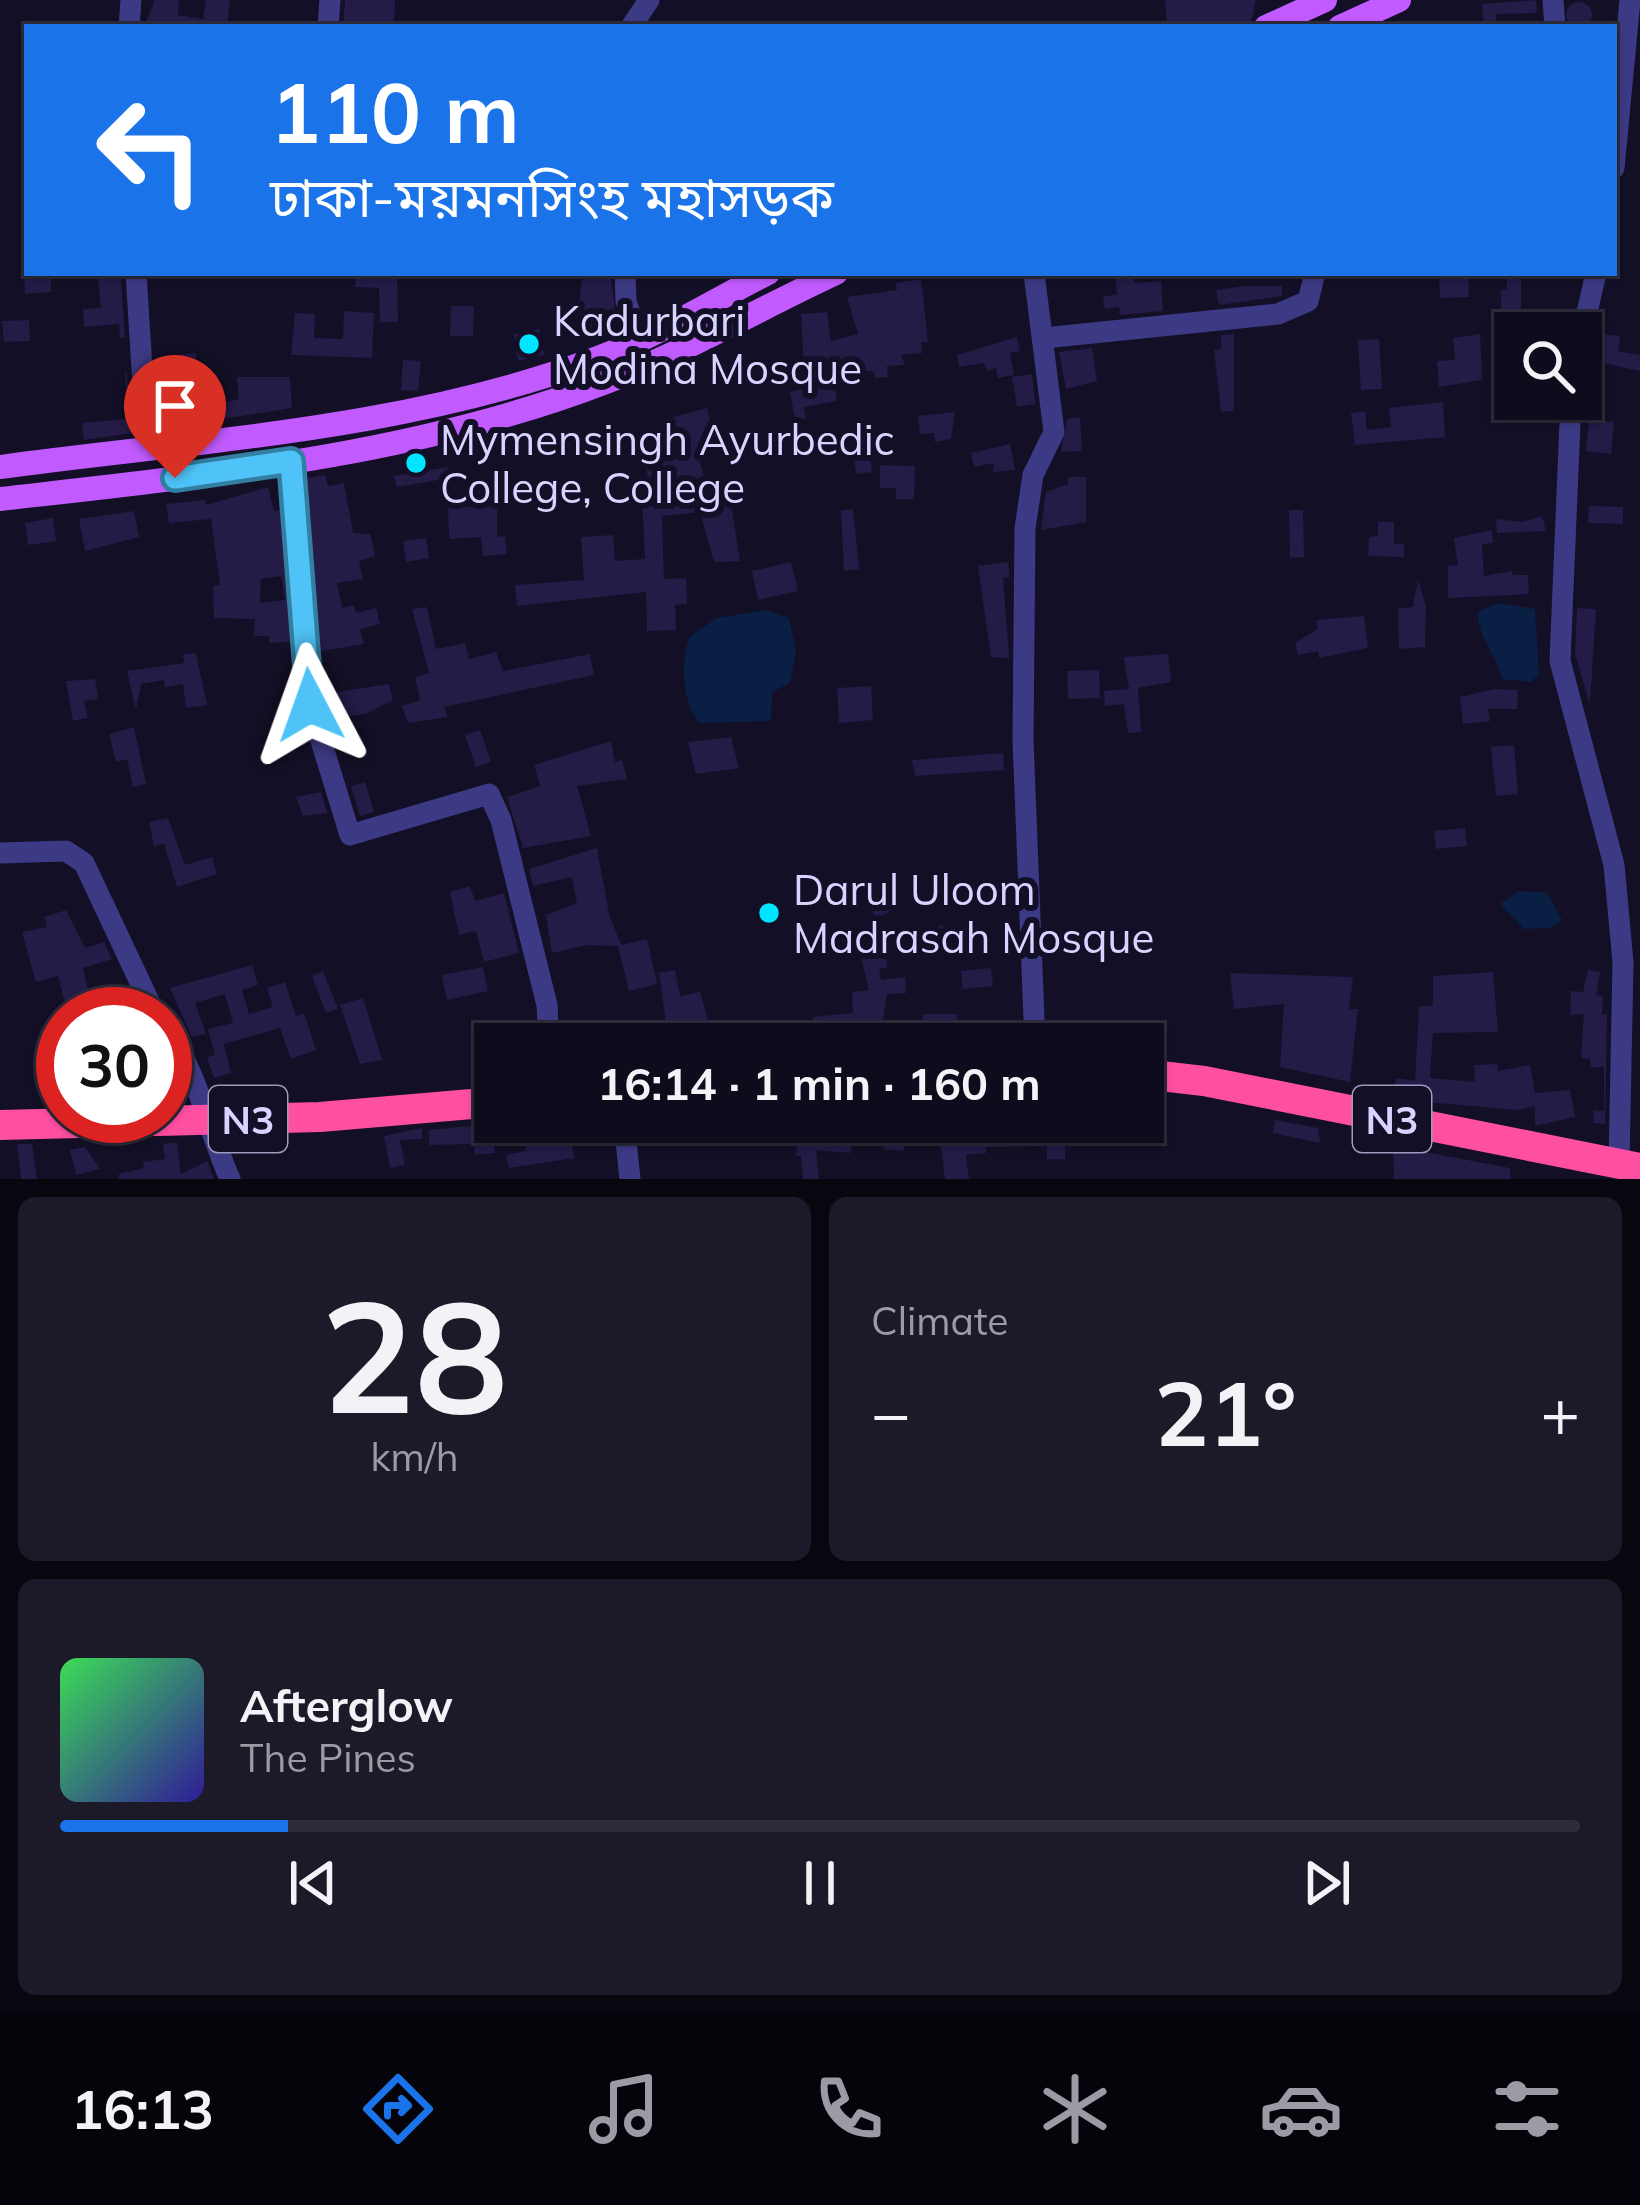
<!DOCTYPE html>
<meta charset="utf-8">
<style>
body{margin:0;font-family:Mulish,"Noto Sans Bengali",sans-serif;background:#1c1929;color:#f1f3f6;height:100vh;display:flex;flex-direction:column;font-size:45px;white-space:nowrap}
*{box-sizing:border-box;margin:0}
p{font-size:39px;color:#9b9ba3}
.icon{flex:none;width:66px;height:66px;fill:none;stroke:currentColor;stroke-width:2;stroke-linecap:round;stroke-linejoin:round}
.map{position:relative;height:1179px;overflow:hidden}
.sheet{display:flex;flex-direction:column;gap:18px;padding:18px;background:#08060f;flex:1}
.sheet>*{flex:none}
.hud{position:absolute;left:24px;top:24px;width:1593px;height:252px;border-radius:0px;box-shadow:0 3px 9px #0004,0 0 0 3px #2e2b3b;background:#1a73e8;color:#fff;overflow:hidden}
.fabs{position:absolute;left:1494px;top:312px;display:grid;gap:24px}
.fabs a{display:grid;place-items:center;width:108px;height:108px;border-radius:0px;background:#0e0b1c;box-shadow:0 3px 9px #0004,0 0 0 3px #2e2b3b;font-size:60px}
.speed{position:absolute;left:36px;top:987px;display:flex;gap:24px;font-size:60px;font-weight:700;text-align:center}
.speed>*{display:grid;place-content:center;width:156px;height:156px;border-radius:50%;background:#0e0b1c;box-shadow:0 3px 9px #0004,0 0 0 3px #2e2b3b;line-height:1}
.speed .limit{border:18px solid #d22;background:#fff;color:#111}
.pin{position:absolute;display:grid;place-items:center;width:102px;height:102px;color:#fff;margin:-123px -51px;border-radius:50% 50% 50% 0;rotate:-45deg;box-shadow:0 0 12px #0007}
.pin .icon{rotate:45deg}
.me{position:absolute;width:132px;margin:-66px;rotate:356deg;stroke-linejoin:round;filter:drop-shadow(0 0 9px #0008)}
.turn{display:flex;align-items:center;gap:42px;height:252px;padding:0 48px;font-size:54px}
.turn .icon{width:156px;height:156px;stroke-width:2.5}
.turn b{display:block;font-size:84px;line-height:102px}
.big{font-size:90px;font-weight:700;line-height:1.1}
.sheet .tile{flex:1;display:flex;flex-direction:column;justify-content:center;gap:18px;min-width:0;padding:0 42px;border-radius:18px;background:#1c1929}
.sheet .dial{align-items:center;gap:0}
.dial b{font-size:156px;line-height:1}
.song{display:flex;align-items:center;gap:36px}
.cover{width:144px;height:144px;border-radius:18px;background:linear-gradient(135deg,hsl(130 70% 55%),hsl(250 70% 35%))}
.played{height:12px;border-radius:6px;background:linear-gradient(90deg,#1a73e8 15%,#2e2b3b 15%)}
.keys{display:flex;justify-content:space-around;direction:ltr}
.heat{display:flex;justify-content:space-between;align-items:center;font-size:66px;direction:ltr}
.sheet .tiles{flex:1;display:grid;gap:18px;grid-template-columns:1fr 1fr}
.tile:last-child{grid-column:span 2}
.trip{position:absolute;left:474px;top:1023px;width:690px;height:120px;border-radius:0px;background:#0e0b1c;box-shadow:0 3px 9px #0004,0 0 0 3px #2e2b3b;font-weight:700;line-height:120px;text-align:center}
.tabs{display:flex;height:192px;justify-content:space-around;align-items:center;background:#06040b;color:#9b9ba3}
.tabs .icon{width:84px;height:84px}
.tabs .active{color:#1a73e8}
.tabs b{font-size:54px;color:#f1f3f6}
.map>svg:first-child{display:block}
.water{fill:#0a1f44}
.building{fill:#241b47;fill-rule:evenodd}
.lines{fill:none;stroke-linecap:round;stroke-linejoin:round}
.minor{stroke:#3d3a85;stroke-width:21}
.major{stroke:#c25bff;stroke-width:24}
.highway{stroke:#ff4fa3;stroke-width:30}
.route-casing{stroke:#337fa1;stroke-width:30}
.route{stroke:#4fc3f7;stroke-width:21}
.poi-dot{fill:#00e5ff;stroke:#130f26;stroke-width:4.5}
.labels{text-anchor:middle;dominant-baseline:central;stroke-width:12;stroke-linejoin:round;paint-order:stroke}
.shield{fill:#130f26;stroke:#9e99be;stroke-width:3}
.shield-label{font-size:39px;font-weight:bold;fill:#d9d4ff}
.poi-label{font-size:42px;fill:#d9d4ff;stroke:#130f26;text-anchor:start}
</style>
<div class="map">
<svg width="1640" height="1179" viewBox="0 0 1640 1179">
<rect width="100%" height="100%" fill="#130f26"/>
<g class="water">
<path d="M1498,603L1535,609L1539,675L1530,682L1502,679C1497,654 1477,638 1478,611Z"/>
<path d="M766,610L789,618L796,651L790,683L772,692L771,721L700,723C682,704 680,660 690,636L717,618Z"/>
<path d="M1519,891L1547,893L1562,920L1550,928L1524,929L1500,904Z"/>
</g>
<g class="building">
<path d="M155,0H179L178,15L203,19L206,0H230L227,27H144Z"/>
<path d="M345,0H395L394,27H343Z"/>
<path d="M1165,0H1256L1251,22L1212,27H1167Z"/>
<path d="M1536,0L1537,13L1496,14V27H1484L1482,4Z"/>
<circle cx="1579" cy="15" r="13"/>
<path d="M24,273H51V292L25,294Z"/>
<path d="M356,273H397L398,322H380L379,288L355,287Z"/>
<path d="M610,273L617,321L574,339L583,274Z"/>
<path d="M1115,273H1130L1135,283L1161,281L1163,311L1120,315L1119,307L1105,309L1103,297L1117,294Z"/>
<path d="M1439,273H1468L1469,297L1440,298Z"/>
<path d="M1507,273H1521V333L1515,337L1501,336V290H1507Z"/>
<path d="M121,277L125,338H120L119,324L84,327L83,309L101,308L98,279Z"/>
<path d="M921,279L928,342H921L922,353L901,355L905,365L887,366L888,377L875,378L874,371L833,373L837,401L804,407L806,418L795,420L790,392L805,388L801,314L827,312L831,341L858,334L847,297L897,290L896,283Z"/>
<path d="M1245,286H1282V296L1219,305L1216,290Z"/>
<path d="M451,306H474L473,336H450Z"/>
<path d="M344,311L374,313L372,358L291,355L295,313L315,314L314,338L343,339Z"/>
<path d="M29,320L30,341L4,342L2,321Z"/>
<path d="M539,329L544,355L518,361L514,334Z"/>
<path d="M1234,334V411L1221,412L1214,350L1221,349V335Z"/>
<path d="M1480,334L1482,380L1439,387L1437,361L1455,360L1453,338Z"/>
<path d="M1601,334L1620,336L1618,351L1640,355V371L1589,360L1594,345L1600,347Z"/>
<path d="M1017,337L1020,351L1010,353L1014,375L998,378L996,368L987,371L984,363L959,367L957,355Z"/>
<path d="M1379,339L1382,389L1361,390L1358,340Z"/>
<path d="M1092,348L1097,381L1066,389L1059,352Z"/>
<path d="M196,353L197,381L209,379L212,404L239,399L237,377H290L292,408L172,427L170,411L160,413L156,357Z"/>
<path d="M403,360L421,361L418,391L401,390Z"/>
<path d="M125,373H127L131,433L84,440L82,423L127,419Z"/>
<path d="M1032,374L1035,404L1017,407L1012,377Z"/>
<path d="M1443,402L1445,437L1355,445L1351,413L1365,411L1367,430L1391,427L1389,408Z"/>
<path d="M707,408L716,450L698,454L708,493L729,491L740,561L714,562L700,512L662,516L664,579L686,578L687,604L675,605L676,630L647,631L646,592L517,606L515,585L584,580L581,537L613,535L615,561L645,559L642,495L651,493L645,462L676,452L663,420Z"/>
<path d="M955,412L951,439L935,442L934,433L920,434L918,416Z"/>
<path d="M1080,417L1082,451L1061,452L1067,419Z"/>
<path d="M1589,420L1614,422L1611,454L1586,451Z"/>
<path d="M1010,444L1015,470L993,472L994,463L974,467L971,453Z"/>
<path d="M869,445L872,472L856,474L852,447Z"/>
<path d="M880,465L915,466L914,499H896V488H880Z"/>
<path d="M448,467L450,478L397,487L394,476Z"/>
<path d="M325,475L328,486L344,483L353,533L370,534L375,556L359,561L363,579L337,583L342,608L354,605L356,613L376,608L380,624L360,629L364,644L321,651L307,478Z"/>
<path d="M1068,477H1086V522L1041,530L1046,492L1068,484Z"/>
<path d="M504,480L506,497L497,498V537L505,536L507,554L483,556L481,537L449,539L448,508L477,506L476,482Z"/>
<path d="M268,487L274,511L280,510L290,642L269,643V636H254L255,619L214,618L213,586L220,585L211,519L169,523L166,504L205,500L206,505ZM281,576L285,600L260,603L261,579Z"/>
<path d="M1589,506L1623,507V524L1588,523Z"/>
<path d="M853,509L859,569L844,571L841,510Z"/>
<path d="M1289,510H1303L1304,557L1290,558Z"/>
<path d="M134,511L139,537L85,551L79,519Z"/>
<path d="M1542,516L1546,531L1497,533L1496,519L1522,522Z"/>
<path d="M53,518L56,541L28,545L25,523Z"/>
<path d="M1378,522H1394V544H1404V557L1368,556L1369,538L1378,535Z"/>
<path d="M1492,530L1493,543L1482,544L1484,576L1512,571L1513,575H1528L1529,594L1448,598V566L1458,565L1454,538Z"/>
<path d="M426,538L429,558L406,562L403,541Z"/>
<path d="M791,562L798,591L758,600L752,571Z"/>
<path d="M1008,562L1010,577L1003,578L1009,658L991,657L978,566Z"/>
<path d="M1418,580L1426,606L1425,647L1399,649L1398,609L1413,607Z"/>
<path d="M427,607L436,649L465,643L469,659L496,652L503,671L590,654L594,675L444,707L448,717L408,723L402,706L420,700L415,677L429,673L412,609Z"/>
<path d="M1577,608L1596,609L1590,705L1575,654Z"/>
<path d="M1364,616L1368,648L1319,658L1318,651L1298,655L1295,643L1318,629L1316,620Z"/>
<path d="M196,653L207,705L186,708L183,684L165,687L164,680L141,684L136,710L127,671L184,663L183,654Z"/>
<path d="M1168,654L1171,682L1138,688L1141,732L1128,733L1124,704L1105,706L1104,691L1129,689L1124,657Z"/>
<path d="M1099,670L1100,698L1068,699L1067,671Z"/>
<path d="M328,677L330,693L389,684L393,700L365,714L330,719L323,678Z"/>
<path d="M95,679L98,699L84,701L88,718L73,721L66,681Z"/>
<path d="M871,686L873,720L839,723L837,688Z"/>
<path d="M1494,689L1518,690L1517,709H1488L1490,721L1463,724L1460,697Z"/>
<path d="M134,727L146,784L133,787L127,759L116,762L109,734Z"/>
<path d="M480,730L491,762L476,767L465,735Z"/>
<path d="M731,737L739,768L696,774L688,742Z"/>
<path d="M611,741L615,762L622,760L627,779L577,786L591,836L523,848L507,797L540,786L534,765Z"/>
<path d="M1514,745L1518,794L1496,796L1491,747Z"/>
<path d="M1003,753L1004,770L915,776L912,760Z"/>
<path d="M365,782L374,812L360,816L351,786Z"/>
<path d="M321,792L327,813L303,816L296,797Z"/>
<path d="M168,818L185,865L212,857L217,874L177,887L164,844L154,846L149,822Z"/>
<path d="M1465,828L1467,846L1436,849L1434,831Z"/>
<path d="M597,848L609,914L621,945L647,939L657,984L629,991L618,946L587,945L552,953L546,915L577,903L572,877L533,886L529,869Z"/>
<path d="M882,884L892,910L876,918L859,890Z"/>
<path d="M470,886L475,901L504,893L519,953L484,962L476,931L459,935L450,892Z"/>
<path d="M66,910L85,948L104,942L112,959L83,968L89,994L64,1000L58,976L36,982L22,932L47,927L44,917Z"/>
<path d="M943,925L949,951L927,957L921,930Z"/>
<path d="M882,942L888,967L879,969L881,980L905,977L906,993L887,994L881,1033H838L839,1044H815L813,1017L853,1013L852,992L869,990L859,948Z"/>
<path d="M252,965L258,985L242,990L249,1014L273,1007L267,988L285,982L296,1016L304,1013L316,1050L291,1059L280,1028L224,1044L231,1073L214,1078L207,1057L215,1055L208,1029L233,1023L225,994L195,1003L206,1034L192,1037L170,988Z"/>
<path d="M483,967L488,991L447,1000L442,975Z"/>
<path d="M991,968L993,986L963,989L961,971Z"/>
<path d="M675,970L680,996L700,992L715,1044H669L659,973Z"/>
<path d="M1588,970L1600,972L1596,995L1603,996L1602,1015L1607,1014L1605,1124L1594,1123L1593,1110L1604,1111V1067H1590V1059L1581,1058L1584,1014L1570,1015L1571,991L1583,992Z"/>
<path d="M323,971L338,1009L326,1013L312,976Z"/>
<path d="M1493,972L1498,1032L1433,1033L1430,1078L1475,1082L1474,1065L1497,1064L1498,1071L1530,1065L1535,1093L1570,1090L1575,1117L1535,1126V1106L1517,1110L1393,1099L1396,1078L1415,1081L1419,1006H1433V976Z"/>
<path d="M1230,973L1353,977L1349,1009H1358L1350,1082L1280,1067L1284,1004L1234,1009Z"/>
<path d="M363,998L382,1060L360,1064L340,1005Z"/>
<path d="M923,1014H957L956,1035L923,1028Z"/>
<path d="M1275,1120L1318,1128L1320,1143L1273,1133Z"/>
<path d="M524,1122H568L574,1158L509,1168L506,1155L526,1151Z"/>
<path d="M938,1122L1023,1124L1097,1122L1065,1136V1159H1047V1146L986,1147V1153L966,1155L969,1179H945Z"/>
<path d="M492,1124L495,1153L475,1155L474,1144L429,1145V1130Z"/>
<path d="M885,1126L907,1128L904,1151L883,1149Z"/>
<path d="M422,1128V1139L400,1140L405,1165L390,1168L384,1136Z"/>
<path d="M812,1130H849L851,1153L816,1150L819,1179H803L801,1156H796L799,1136L812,1138Z"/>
<path d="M177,1142L181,1174L207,1161L214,1179H119V1174L144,1168L143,1162L165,1159L163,1144Z"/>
<path d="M17,1144H32L37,1179H21Z"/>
<path d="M1393,1146L1510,1168V1179H1394Z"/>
<path d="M85,1147L100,1169L76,1175L70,1150Z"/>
</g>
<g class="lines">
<g class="minor">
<path d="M1553,0L1555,27"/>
<path d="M129,27L131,0"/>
<path d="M328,27L330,0"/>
<path d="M631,27L649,0"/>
<path d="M1614,168L1630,0"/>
<path d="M136,273L147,448"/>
<path d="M625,273L626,301L639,340"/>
<path d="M1034,273L1054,432L1033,475L1025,528L1023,740L1035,1044"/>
<path d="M1044,338L1278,314L1308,301L1315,273"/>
<path d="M1581,339L1596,273"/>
<path d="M1571,399L1560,661L1614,865L1623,962L1619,1164"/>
<path d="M291,461L310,705L350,835L489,794L501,820L547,1005L548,1025L541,1040L529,1044"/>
<path d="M0,853L66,851L84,863L155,1014"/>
<path d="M165,1028C199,1073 207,1128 230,1179"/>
<path d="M624,1122L630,1179"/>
</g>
<g class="major">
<path d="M1266,27L1325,0"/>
<path d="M1340,27L1399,0"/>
<path d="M0,467C199,440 405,430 595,359C655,337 711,302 768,273"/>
<path d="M0,499C202,476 414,456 606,382C685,352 759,309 836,273"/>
</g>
<g class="highway">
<path d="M1143,1074L1204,1081L1640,1168"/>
<path d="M0,1125L320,1117L495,1102"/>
</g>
</g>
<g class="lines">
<g class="route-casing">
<path id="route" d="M175,478L291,461L310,705"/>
</g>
<use href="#route" class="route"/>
</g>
<g class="poi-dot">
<circle cx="529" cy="344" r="12"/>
<circle cx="416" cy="463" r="12"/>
<circle cx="769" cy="913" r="12"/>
</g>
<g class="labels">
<g class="shield">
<rect x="209" y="1086" width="78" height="66" rx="9"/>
<rect x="1353" y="1086" width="78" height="66" rx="9"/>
</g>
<g class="shield-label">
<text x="248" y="1119">N3</text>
<text x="1392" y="1119">N3</text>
</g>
<g class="poi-label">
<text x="553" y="320">Kadurbari<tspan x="553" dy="48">Modina Mosque</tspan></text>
<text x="440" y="439">Mymensingh Ayurbedic<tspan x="440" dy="48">College, College</tspan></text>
<text x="793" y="889">Darul Uloom<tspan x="793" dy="48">Madrasah Mosque</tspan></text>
</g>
</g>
</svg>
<div class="fabs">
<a><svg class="icon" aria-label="search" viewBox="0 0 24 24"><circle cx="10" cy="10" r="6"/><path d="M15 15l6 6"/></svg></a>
</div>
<div class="speed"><div class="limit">30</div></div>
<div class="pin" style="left:175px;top:478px;background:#d93025"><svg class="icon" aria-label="arrive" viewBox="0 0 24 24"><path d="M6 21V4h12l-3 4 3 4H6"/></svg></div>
<svg class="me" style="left:310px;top:705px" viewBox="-20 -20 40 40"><path d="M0-17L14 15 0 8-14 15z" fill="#4fc3f7" stroke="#fff" stroke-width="4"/></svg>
<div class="trip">16:14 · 1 min · 160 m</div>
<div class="hud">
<div class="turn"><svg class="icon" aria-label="left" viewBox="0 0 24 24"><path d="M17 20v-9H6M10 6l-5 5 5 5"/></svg><div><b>110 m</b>ঢাকা-ময়মনসিংহ মহাসড়ক</div></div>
</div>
</div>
<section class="sheet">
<div class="tiles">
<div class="tile dial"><b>28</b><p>km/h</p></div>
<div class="tile"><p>Climate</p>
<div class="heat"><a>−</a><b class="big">21°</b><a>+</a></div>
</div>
<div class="tile">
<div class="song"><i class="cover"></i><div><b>Afterglow</b><p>The Pines</p></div></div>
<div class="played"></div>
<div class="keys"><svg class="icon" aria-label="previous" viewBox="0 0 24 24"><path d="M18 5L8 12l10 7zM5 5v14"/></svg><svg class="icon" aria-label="pause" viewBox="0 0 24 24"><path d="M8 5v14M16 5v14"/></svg><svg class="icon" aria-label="next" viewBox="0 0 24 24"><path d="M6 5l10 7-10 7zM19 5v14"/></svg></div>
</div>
</div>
</section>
<nav class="tabs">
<b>16:13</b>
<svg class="icon active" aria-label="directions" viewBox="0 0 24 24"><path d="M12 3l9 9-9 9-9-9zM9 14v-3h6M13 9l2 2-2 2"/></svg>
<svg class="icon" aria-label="music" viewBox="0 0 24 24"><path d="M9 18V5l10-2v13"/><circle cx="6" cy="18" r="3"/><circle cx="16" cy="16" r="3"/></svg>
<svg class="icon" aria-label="phone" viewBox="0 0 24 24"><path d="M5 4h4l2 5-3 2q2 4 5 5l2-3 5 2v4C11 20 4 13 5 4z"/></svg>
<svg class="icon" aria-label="climate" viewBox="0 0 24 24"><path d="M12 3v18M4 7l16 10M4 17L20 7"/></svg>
<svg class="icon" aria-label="car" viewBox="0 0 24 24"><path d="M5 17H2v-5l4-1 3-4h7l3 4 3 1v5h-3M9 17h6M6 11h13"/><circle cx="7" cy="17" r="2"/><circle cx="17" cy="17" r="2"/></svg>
<svg class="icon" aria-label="filters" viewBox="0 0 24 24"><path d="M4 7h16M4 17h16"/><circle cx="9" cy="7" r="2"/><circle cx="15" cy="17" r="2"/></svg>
</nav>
